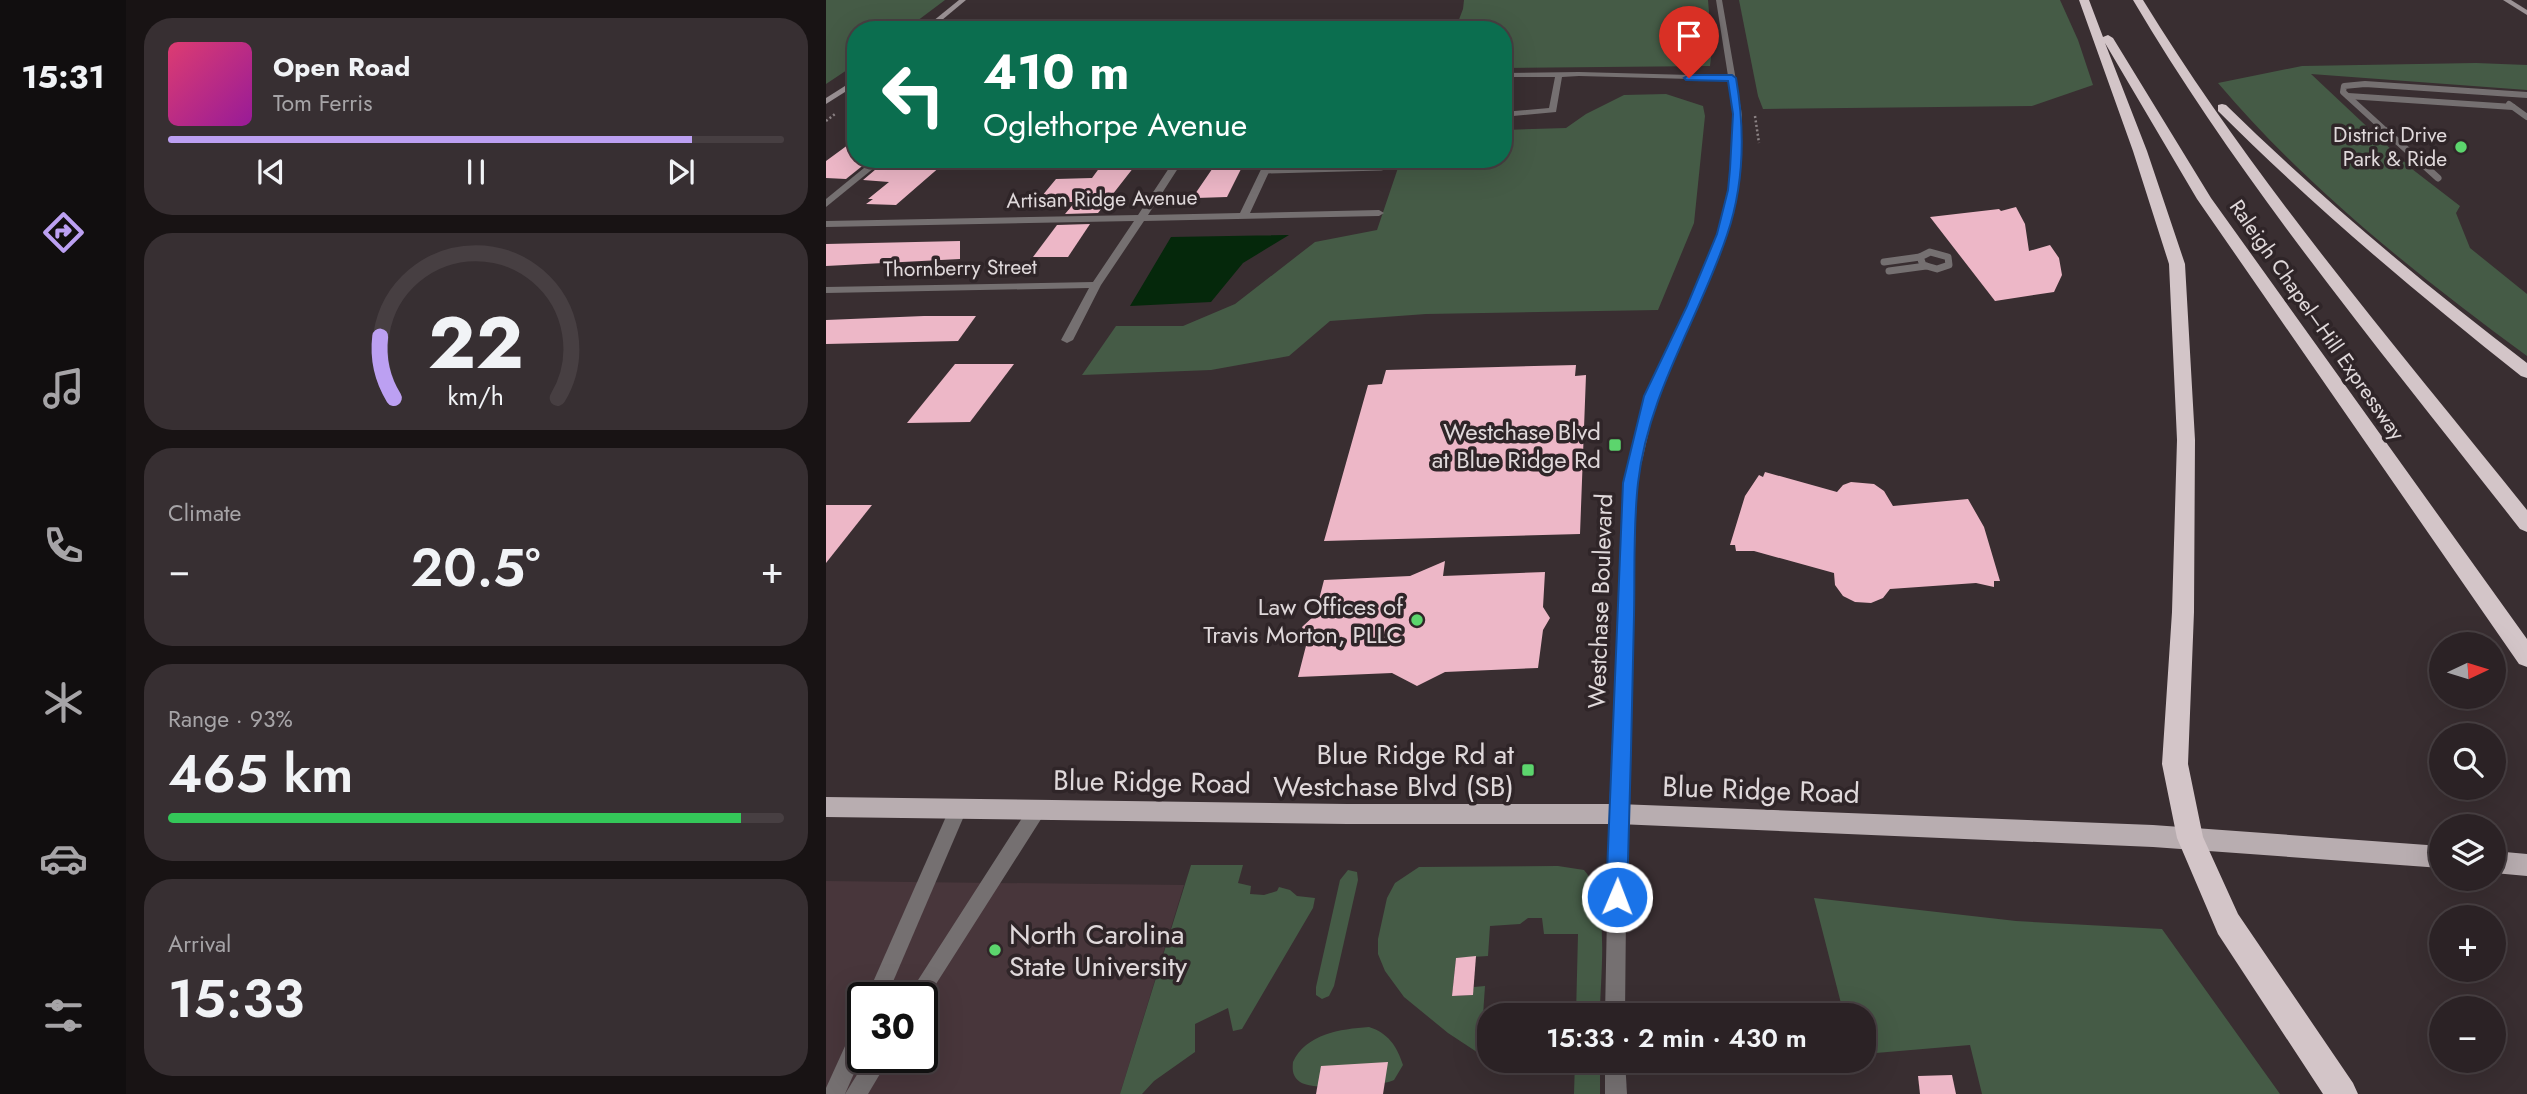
<!DOCTYPE html>
<meta charset="utf-8">
<style>
body{margin:0;font-family:Jost,sans-serif;background:#372f32;color:#f1f3f6;height:100vh;display:flex;flex-direction:column;font-size:26px;white-space:nowrap}
*{box-sizing:border-box;margin:0}
p{font-size:23px;color:#a6a4a7}
.icon{flex:none;width:38px;height:38px;fill:none;stroke:currentColor;stroke-width:2;stroke-linecap:round;stroke-linejoin:round}
.map{position:relative;flex:1;overflow:hidden}
.sheet{display:flex;flex-direction:column;gap:18px;padding:18px;background:#181314;width:700px}
.sheet>*{flex:none}
.hud{position:absolute;left:21px;top:21px;width:665px;height:147px;border-radius:28px;box-shadow:0 7px 28px #0002,0 0 0 2px #473f42;background:#0b6e4f;color:#fff;overflow:hidden}
.needle{width:46px;rotate:86deg}
.tools{position:absolute;left:1603px;top:632px;display:grid;gap:14px}
.tools a{display:grid;place-items:center;width:77px;height:77px;border-radius:50%;background:#2b2225;box-shadow:0 7px 28px #0002,0 0 0 2px #473f42;font-size:35px}
.speed{position:absolute;left:21px;top:982px;display:flex;gap:14px;font-size:35px;font-weight:700;text-align:center}
.speed>*{display:grid;place-content:center;width:91px;height:91px;border-radius:50%;background:#2b2225;box-shadow:0 7px 28px #0002,0 0 0 2px #473f42;line-height:1}
.speed .limit{border:4px solid #111;border-radius:10px;background:#fff;color:#111}
.pin{position:absolute;display:grid;place-items:center;width:60px;height:60px;color:#fff;margin:-72px -30px;border-radius:50% 50% 50% 0;rotate:-45deg;box-shadow:0 0 7px #0007}
.pin .icon{rotate:45deg}
.me{position:absolute;width:77px;margin:-38px;rotate:1deg;stroke-linejoin:round;filter:drop-shadow(0 0 5px #0008)}
.turn{display:flex;align-items:center;gap:24px;height:147px;padding:0 21px;font-size:32px}
.turn .icon{width:91px;height:91px;stroke-width:2.5}
.turn b{display:block;font-size:49px;line-height:60px}
.big{font-size:52px;font-weight:600;line-height:1.1}
.sheet .tile{flex:1;display:flex;flex-direction:column;justify-content:center;gap:10px;min-width:0;padding:0 24px;border-radius:28px;background:#372f32}
.sheet .dial{align-items:center;gap:0}
.dial svg{height:182px;overflow:visible;fill:none;stroke:#473f42;stroke-width:7;stroke-linecap:round;text-anchor:middle}
.dial text{fill:#f1f3f6;stroke:none}
.song{display:flex;align-items:center;gap:21px}
.cover{width:84px;height:84px;border-radius:10px;background:linear-gradient(135deg,hsl(340 70% 55%),hsl(300 70% 35%))}
.played{height:7px;border-radius:4px;background:linear-gradient(90deg,#bca0f2 85%,#473f42 85%)}
.keys{display:flex;justify-content:space-around;direction:ltr}
.heat{display:flex;justify-content:space-between;align-items:center;font-size:38px;direction:ltr}
.charge{height:10px;border-radius:5px;background:linear-gradient(90deg,#34c759 93%,#473f42 0)}
.trip{position:absolute;left:651px;top:1003px;width:399px;height:70px;border-radius:28px;background:#2b2225;box-shadow:0 7px 28px #0002,0 0 0 2px #473f42;font-weight:600;line-height:70px;text-align:center}
main{display:flex;flex:1;min-height:0}
.tabs{display:flex;flex-direction:column;width:126px;justify-content:space-around;align-items:center;background:#110e0f;color:#a6a4a7}
.tabs .icon{width:49px;height:49px}
.tabs .active{color:#bca0f2}
.tabs b{font-size:32px;color:#f1f3f6}
.map>svg:first-child{display:block}
.built{fill:#48363b;fill-rule:evenodd}
.green{fill:#455b46}
.water{fill:#05280b}
.building{fill:#edb7c7}
.lines{fill:none;stroke-linecap:round;stroke-linejoin:round}
.path{stroke:#8c8385;stroke-width:2.5;stroke-dasharray:2 2.5;stroke-linecap:butt}
.lane-far1{stroke:#757071;stroke-width:6}
.lane{stroke:#757071;stroke-width:7}
.street{fill:#757071;fill-rule:evenodd}
.secondary{fill:#9b9295;fill-rule:evenodd}
.primary{fill:#b8adb0;fill-rule:evenodd}
.highway{fill:#d3c5c8;fill-rule:evenodd}
.route{fill:#1a73e8;stroke:#114b97;stroke-width:2}
.poi-dot{fill:#5cd56d;stroke:#2f2528;stroke-width:2.5}
.labels{text-anchor:middle;dominant-baseline:central;stroke-width:7;stroke-linejoin:round;paint-order:stroke}
.far-poi-label{font-size:21px;fill:#e0d9db;stroke:#2f2528;text-anchor:end}
.far-street-label{font-size:21px;fill:#e0d9db;stroke:#2f2528}
.poi-label{font-size:24px;fill:#e0d9db;stroke:#2f2528;text-anchor:end}
.street-label{font-size:24px;fill:#e0d9db;stroke:#2f2528}
.near-poi-label{font-size:28px;fill:#e0d9db;stroke:#2f2528;text-anchor:end}
.near-street-label{font-size:28px;fill:#e0d9db;stroke:#2f2528}
</style>
<main>
<nav class="tabs">
<b>15:31</b>
<svg class="icon active" aria-label="directions" viewBox="0 0 24 24"><path d="M12 3l9 9-9 9-9-9zM9 14v-3h6M13 9l2 2-2 2"/></svg>
<svg class="icon" aria-label="music" viewBox="0 0 24 24"><path d="M9 18V5l10-2v13"/><circle cx="6" cy="18" r="3"/><circle cx="16" cy="16" r="3"/></svg>
<svg class="icon" aria-label="phone" viewBox="0 0 24 24"><path d="M5 4h4l2 5-3 2q2 4 5 5l2-3 5 2v4C11 20 4 13 5 4z"/></svg>
<svg class="icon" aria-label="climate" viewBox="0 0 24 24"><path d="M12 3v18M4 7l16 10M4 17L20 7"/></svg>
<svg class="icon" aria-label="car" viewBox="0 0 24 24"><path d="M5 17H2v-5l4-1 3-4h7l3 4 3 1v5h-3M9 17h6M6 11h13"/><circle cx="7" cy="17" r="2"/><circle cx="17" cy="17" r="2"/></svg>
<svg class="icon" aria-label="filters" viewBox="0 0 24 24"><path d="M4 7h16M4 17h16"/><circle cx="9" cy="7" r="2"/><circle cx="15" cy="17" r="2"/></svg>
</nav>
<section class="sheet">
<div class="tile">
<div class="song"><i class="cover"></i><div><b>Open Road</b><p>Tom Ferris</p></div></div>
<div class="played"></div>
<div class="keys"><svg class="icon" aria-label="previous" viewBox="0 0 24 24"><path d="M18 5L8 12l10 7zM5 5v14"/></svg><svg class="icon" aria-label="pause" viewBox="0 0 24 24"><path d="M8 5v14M16 5v14"/></svg><svg class="icon" aria-label="next" viewBox="0 0 24 24"><path d="M6 5l10 7-10 7zM19 5v14"/></svg></div>
</div>
<div class="tile dial"><svg viewBox="0 0 100 80">
<path d="M14 69A42 42 0 1 1 86 69"/>
<path d="M14 69A42 42 0 0 1 8 42" stroke="#bca0f2"/>
<text x="50" y="56" font-size="32" font-weight="700">22</text>
<text x="50" y="72" font-size="11">km/h</text>
</svg></div>
<div class="tile"><p>Climate</p>
<div class="heat"><a>−</a><b class="big">20.5°</b><a>+</a></div>
</div>
<div class="tile"><p>Range · 93%</p><b class="big">465 km</b><div class="charge"></div></div>
<div class="tile"><p>Arrival</p><b class="big">15:33</b></div>
</section>
<div class="map">
<svg width="1701" height="1094" viewBox="0 0 1701 1094">
<rect width="100%" height="100%" fill="#392e31"/>
<path class="built" d="M0,881L358,885L294,1094H0ZM37,998H96V1057H37Z"/>
<g class="green">
<path d="M0,0H119L79,30H30V64L0,84Z"/>
<path d="M638,0H882L886,49L884,66L677,68V30H629L637,9Z"/>
<path d="M913,0H1234L1252,40L1267,85L1206,106L937,109L932,96Z"/>
<path d="M1650,63L1701,65V90L1485,74L1586,169L1634,206L1630,213L1644,248L1701,294V356C1592,276 1480,187 1392,83L1476,66Z"/>
<path d="M840,94L877,106L879,116L868,223L832,310L600,314L504,321L463,356L385,370L256,375L290,326H357L409,304L489,242L551,230L575,159H677V130L740,128L760,114L798,95Z"/>
<path d="M365,865H417L412,883L425,886L424,894L438,895L451,891L453,887L464,890L471,896L489,898L487,908L416,1029L407,1031L402,1008L369,1024V1052L328,1081L316,1094H294Z"/>
<path d="M732,866L758,870C785,899 774,976 774,1015H750L752,934H718L716,918H702L694,924L664,926L662,956L630,958L626,996L646,995L648,987L659,986L655,1045H663V1060L622,1033L578,997L559,971L552,954V939L561,898L569,883L593,867Z"/>
<path d="M522,870L531,872L532,880L508,986L503,996L496,999L490,995V987L514,880Z"/>
<path d="M988,898L1190,921L1336,929L1454,1094H1156L1144,1045L1038,1054V1015H1018Z"/>
<path d="M543,1027C562,1033 571,1046 577,1065L568,1080C554,1087 486,1091 474,1082C467,1077 466,1071 467,1062C480,1034 514,1029 543,1027Z"/>
<path d="M749,1061H774V1094H748Z"/>
</g>
<path class="water" d="M463,235L417,263L385,302L304,306L345,237Z"/>
<g class="building">
<path d="M30,139V159H45L20,179L0,178V161Z"/>
<path d="M62,159H123L70,205L40,204L47,199H42L63,182L37,180Z"/>
<path d="M280,159H310L304,167H308L272,213L239,214L249,202H211L230,179L266,178Z"/>
<path d="M393,159H420L401,197L370,198L372,194H369Z"/>
<path d="M1190,207L1199,224L1203,251L1224,245L1233,258L1236,275L1228,292L1169,301L1104,217L1173,209L1175,211Z"/>
<path d="M264,224L242,257H207L231,225Z"/>
<path d="M134,241V259L0,266V244Z"/>
<path d="M98,316H150L132,341L0,344V320Z"/>
<path d="M129,364H188L144,422L81,423Z"/>
<path d="M750,365L749,376L760,375L754,534L498,541L542,385L556,384L560,370Z"/>
<path d="M939,472L1011,492L1017,485L1025,482L1048,484L1058,491L1067,506L1142,499L1158,527L1174,581H1168V587L1150,583L1064,589L1057,598L1045,603L1029,602L1017,596L1009,585L1008,573L928,551H910L909,545H904L919,496L933,475L937,477Z"/>
<path d="M0,505H46L0,563Z"/>
<path d="M619,561L617,576L719,572L717,607L724,618L717,630L712,668L619,672L591,686L566,673L472,677L482,638L476,627L489,615L498,580L584,576Z"/>
<path d="M650,956L647,995L626,996L630,958Z"/>
<path d="M562,1062L557,1094H490L495,1066Z"/>
<path d="M1126,1075L1130,1094H1094L1092,1076Z"/>
</g>
<g class="lines">
<g class="path">
<path d="M929,116L933,143"/>
<path d="M0,121L9,114"/>
</g>
<g class="lane-far1">
<path d="M1522,96L1687,107"/>
<path d="M1683,104L1701,117"/>
<path d="M1562,133L1517,92L1518,86L1539,84L1701,95"/>
</g>
<g class="lane">
<path d="M1560,131L1612,178"/>
<path d="M440,170L555,167"/>
<path d="M1104,252L1122,257L1123,265L1111,269L1097,265L1094,257Z"/>
<path d="M1058,262L1094,257"/>
<path d="M1063,271L1100,266"/>
</g>
<g class="street">
<path d="M890,0H896L916,115L912,190L901,234L872,306L831,396L811,483L801,814L799,1015H779L783,814L797,483L819,396L862,306L891,234L902,190L908,115L902,80L753,76L736,77L730,112L677,117V112L723,108L729,77H677V73L753,72L902,76Z"/>
<path d="M49,159H59L0,207V199Z"/>
<path d="M349,159H358L322,215L414,213L440,159H449L424,213L553,210L558,213L553,216L318,221L275,285L247,340L241,343L235,340L263,288L0,293V287L267,282L308,221L0,227V221L312,215Z"/>
<path d="M132,801L138,803L141,809L60,998H40L126,803Z"/>
<path d="M211,802L217,804L220,810L217,816L96,1006V998H82L85,991L205,804Z"/>
<path d="M37,1019V1053L19,1094H0V1088L30,1022Z"/>
<path d="M42,1057H64L42,1094H19Z"/>
<path d="M779,1060H799L801,1094H779Z"/>
</g>
<g class="secondary">
<path d="M133,0H140L104,30H96Z"/>
<path d="M1677,0H1685L1701,10V15Z"/>
<path d="M30,79V85L0,104V98Z"/>
</g>
<g class="primary">
<path d="M0,797L521,804H792L1327,825L1615,846V868L1327,847L792,824H521L0,817Z"/>
<path d="M1668,851L1701,854V876L1668,873Z"/>
</g>
<g class="highway">
<path d="M1253,0H1263L1277,37L1282,35L1287,38L1385,198L1701,639V667L1693,664L1371,199L1279,43L1321,151L1359,264L1369,440L1368,612L1362,764L1377,837L1412,914L1527,1083L1532,1094H1497L1392,934L1351,838L1336,764L1346,612L1351,440L1343,264L1307,151Z"/>
<path d="M1307,0H1317C1428,181 1568,344 1701,510V532L1694,529C1560,357 1418,188 1307,0Z"/>
<path d="M1396,104L1400,105C1495,198 1596,283 1701,363V378L1695,376C1589,292 1487,206 1392,111V105Z"/>
</g>
</g>
<path class="route" d="M863,75H906L910,78C919,130 918,185 901,235C873,319 822,393 812,483C807,527 809,572 808,616C806,710 804,803 801,897L798,904L791,907L783,904L780,897L797,483L818,396L861,306L891,234L902,190L904,169L907,114L902,81L860,80L858,78Z"/>
<g class="poi-dot">
<circle cx="1635" cy="147" r="7"/>
<rect x="782" y="438" width="14" height="14" rx="3.5"/>
<circle cx="591" cy="620" r="7"/>
<rect x="695" y="763" width="14" height="14" rx="3.5"/>
<circle cx="169" cy="950" r="7"/>
</g>
<g class="labels">
<g class="far-poi-label">
<text x="1621" y="135">District Drive<tspan x="1621" dy="24">Park &amp; Ride</tspan></text>
</g>
<g class="far-street-label">
<text transform="translate(276 199) rotate(-1)">Artisan Ridge Avenue</text>
<text transform="translate(134 268) rotate(-1)">Thornberry Street</text>
<text transform="translate(1491 320) rotate(55)">Raleigh Chapel–Hill Expressway</text>
</g>
<g class="poi-label">
<text x="775" y="431">Westchase Blvd<tspan x="775" dy="28">at Blue Ridge Rd</tspan></text>
<text x="577" y="606">Law Offices of<tspan x="577" dy="28">Travis Morton, PLLC</tspan></text>
</g>
<g class="street-label">
<text transform="translate(774 601) rotate(-88)">Westchase Boulevard</text>
</g>
<g class="near-poi-label">
<text x="688" y="754">Blue Ridge Rd at<tspan x="688" dy="32">Westchase Blvd (SB)</tspan></text>
<text x="183" y="934" text-anchor="start">North Carolina<tspan x="183" dy="32">State University</tspan></text>
</g>
<g class="near-street-label">
<text transform="translate(326 782) rotate(1)">Blue Ridge Road</text>
<text transform="translate(935 790) rotate(2)">Blue Ridge Road</text>
</g>
</g>
</svg>
<div class="tools">
<a><svg class="needle" viewBox="-14 -14 28 28"><path d="M0-13l5 13h-10z" fill="#e53935"/><path d="M0 13l5-13h-10z" fill="#a6a4a7"/></svg></a>
<a><svg class="icon" aria-label="search" viewBox="0 0 24 24"><circle cx="10" cy="10" r="6"/><path d="M15 15l6 6"/></svg></a>
<a><svg class="icon" aria-label="layers" viewBox="0 0 24 24"><path d="M12 4l9 5-9 5-9-5zM3 14l9 5 9-5"/></svg></a>
<a>+</a>
<a>−</a>
</div>
<div class="speed"><div class="limit">30</div></div>
<div class="pin" style="left:863px;top:78px;background:#d93025"><svg class="icon" aria-label="arrive" viewBox="0 0 24 24"><path d="M6 21V4h12l-3 4 3 4H6"/></svg></div>
<svg class="me" style="left:791px;top:897px" viewBox="-20 -20 40 40"><circle r="17" fill="#1a73e8" stroke="#fff" stroke-width="3"/><path d="M0-11L8 9 0 5-8 9z" fill="#fff"/></svg>
<div class="trip">15:33 · 2 min · 430 m</div>
<div class="hud">
<div class="turn"><svg class="icon" aria-label="left" viewBox="0 0 24 24"><path d="M17 20v-9H6M10 6l-5 5 5 5"/></svg><div><b>410 m</b>Oglethorpe Avenue</div></div>
</div>
</div>
</main>
